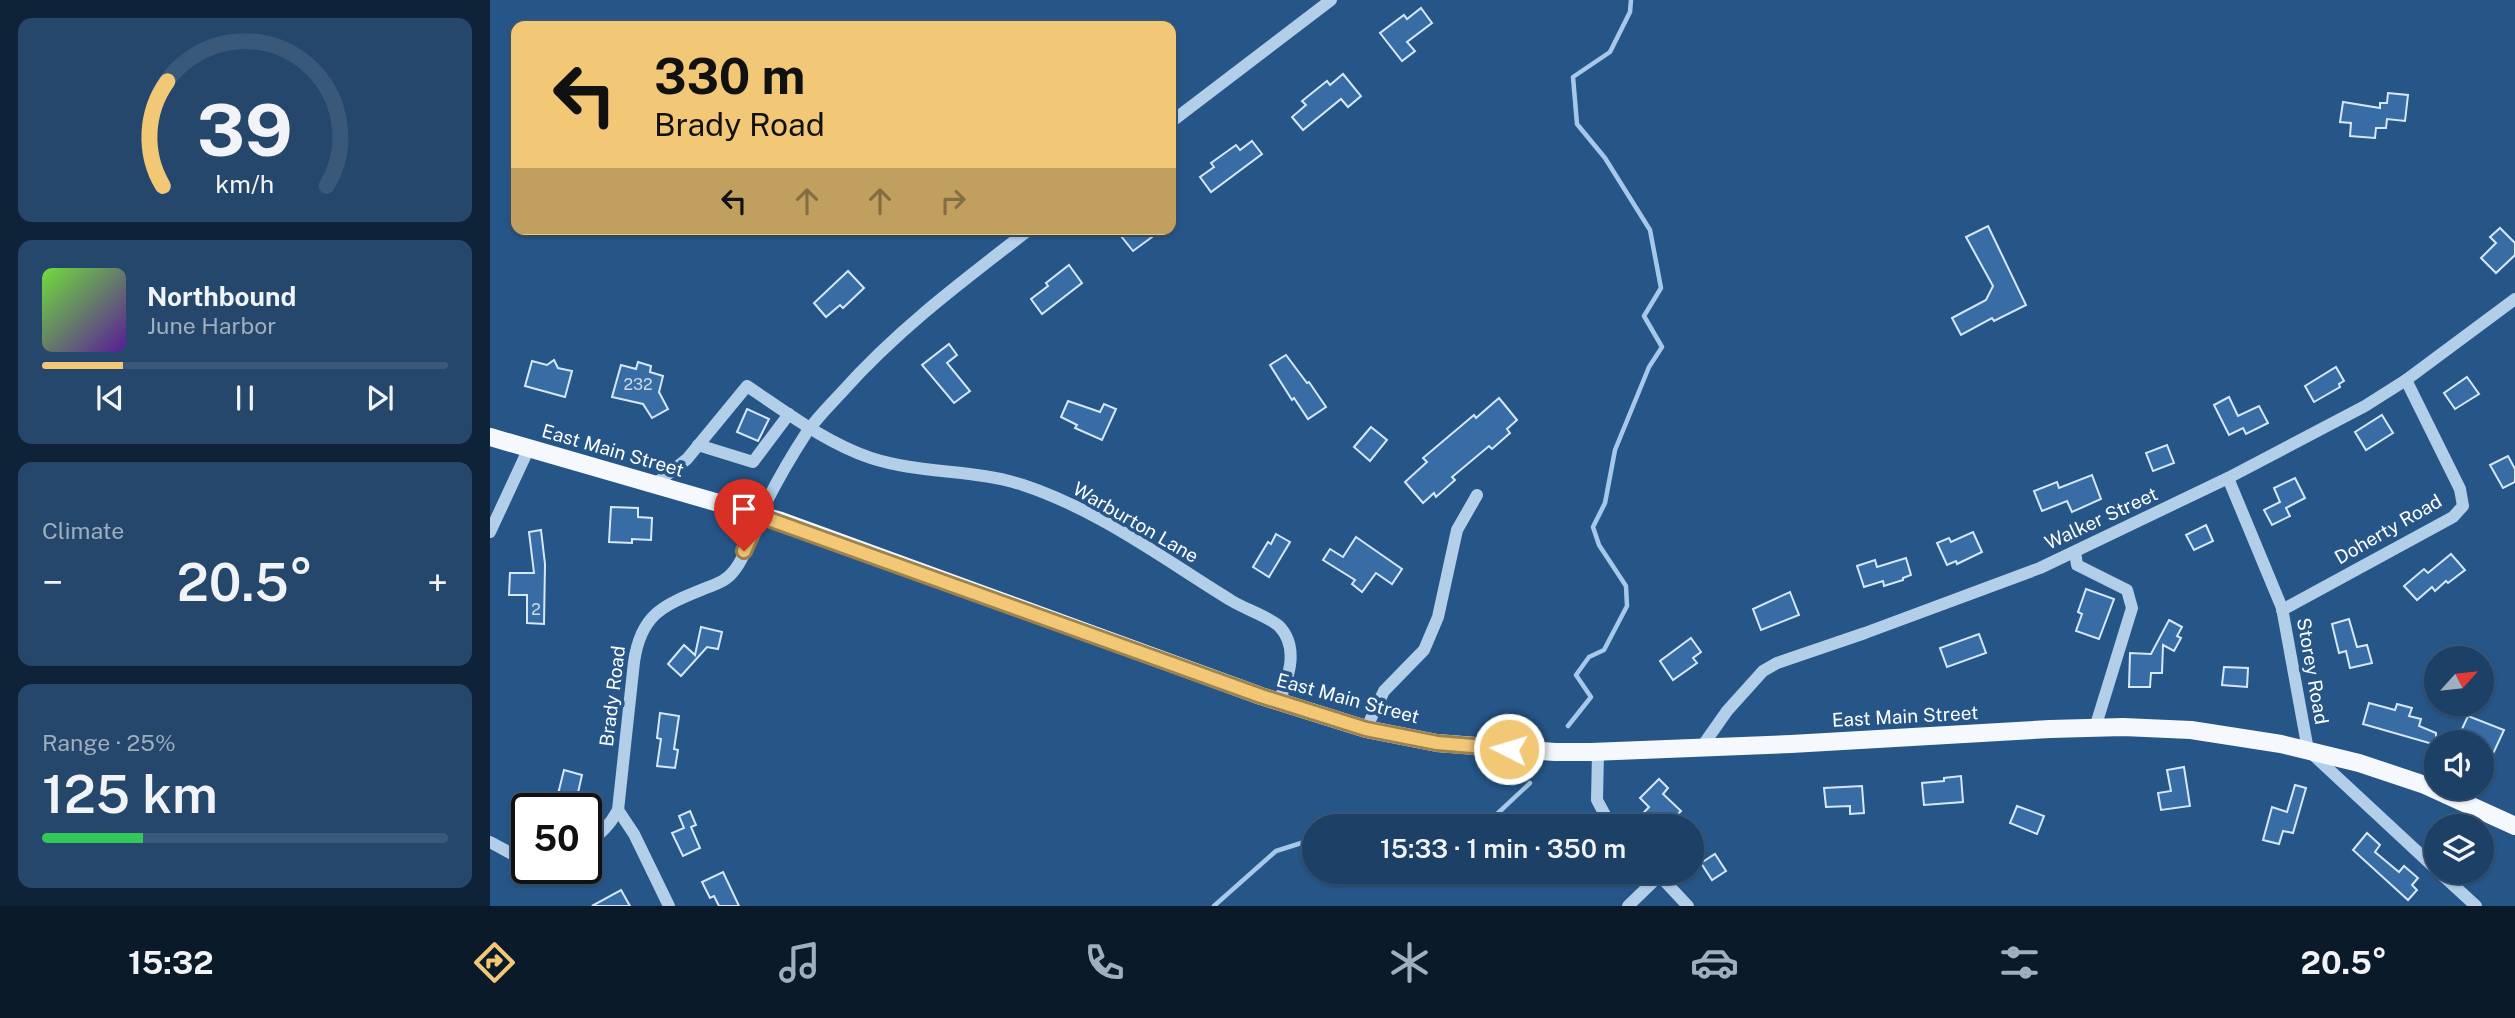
<!DOCTYPE html>
<meta charset="utf-8">
<style>
body{margin:0;font-family:"Public Sans",sans-serif;background:#25476c;color:#f1f3f6;height:100vh;display:flex;flex-direction:column;font-size:26px;white-space:nowrap}
*{box-sizing:border-box;margin:0}
p{font-size:23px;color:#a0afbf}
.icon{flex:none;width:38px;height:38px;fill:none;stroke:currentColor;stroke-width:2;stroke-linecap:round;stroke-linejoin:round}
.map{position:relative;flex:1;overflow:hidden}
.details{display:flex;flex-direction:column;gap:18px;padding:18px;background:#0f2338;width:490px}
.details>*{flex:none}
.banner{position:absolute;left:21px;top:21px;width:665px;height:214px;border-radius:14px;box-shadow:0 2px 5px #0004,0 0 0 2px #3a597a;background:#f2c877;color:#111;overflow:hidden}
.needle{width:46px;rotate:63deg}
.buttons{position:absolute;left:1934px;top:646px;display:grid;gap:14px}
.buttons a{display:grid;place-items:center;width:70px;height:70px;border-radius:50%;background:#1c4066;box-shadow:0 2px 5px #0004,0 0 0 2px #3a597a;font-size:35px}
.speed{position:absolute;left:21px;top:793px;display:flex;gap:14px;font-size:35px;font-weight:700;text-align:center}
.speed>*{display:grid;place-content:center;width:91px;height:91px;border-radius:50%;background:#1c4066;box-shadow:0 2px 5px #0004,0 0 0 2px #3a597a;line-height:1}
.speed .limit{border:4px solid #111;border-radius:10px;background:#fff;color:#111}
.pin{position:absolute;display:grid;place-items:center;width:60px;height:60px;color:#fff;margin:-72px -30px;border-radius:50% 50% 50% 0;rotate:-45deg;box-shadow:0 0 7px #0007}
.pin .icon{rotate:45deg}
.me{position:absolute;width:77px;margin:-38px;rotate:275deg;stroke-linejoin:round;filter:drop-shadow(0 0 5px #0008)}
.turn{display:flex;align-items:center;gap:24px;height:147px;padding:0 28px;font-size:32px}
.turn .icon{width:91px;height:91px;stroke-width:2.5}
.turn b{display:block;font-size:49px;line-height:60px}
.lanes{display:flex;align-items:center;height:66px;padding:0 28px;background:#0003;justify-content:center;gap:35px;direction:ltr}
.lanes .off{opacity:.35}
.big{font-size:52px;font-weight:600;line-height:1.1}
.details .widget{flex:1;display:flex;flex-direction:column;justify-content:center;gap:10px;min-width:0;padding:0 24px;border-radius:14px;background:#25476c}
.details .dial{align-items:center;gap:0}
.dial svg{height:182px;overflow:visible;fill:none;stroke:#3a597a;stroke-width:7;stroke-linecap:round;text-anchor:middle}
.dial text{fill:#f1f3f6;stroke:none}
.song{display:flex;align-items:center;gap:21px}
.cover{width:84px;height:84px;border-radius:10px;background:linear-gradient(135deg,hsl(100 70% 55%),hsl(270 70% 35%))}
.played{height:7px;border-radius:4px;background:linear-gradient(90deg,#f2c877 20%,#3a597a 20%)}
.keys{display:flex;justify-content:space-around;direction:ltr}
.heat{display:flex;justify-content:space-between;align-items:center;font-size:38px;direction:ltr}
.charge{height:10px;border-radius:5px;background:linear-gradient(90deg,#34c759 25%,#3a597a 0)}
.trip{position:absolute;left:812px;top:814px;width:402px;height:70px;border-radius:35px;background:#1c4066;box-shadow:0 2px 5px #0004,0 0 0 2px #3a597a;font-weight:600;line-height:70px;text-align:center}
.tab-bar{display:flex;height:112px;justify-content:space-around;align-items:center;background:#0b1a29;color:#a0afbf}
.tab-bar .icon{width:49px;height:49px}
.tab-bar .on{color:#f2c877}
.tab-bar b{font-size:32px;color:#f1f3f6}
main{display:flex;flex:1;min-height:0}
.map>svg:first-child{display:block}
.lines{fill:none;stroke-linecap:round;stroke-linejoin:round}
.stream{stroke:#a7c9e9;stroke-width:4.5}
.building{fill:#376da4;stroke:#d6e7f7;stroke-width:2}
.minor{stroke:#b2cee9;stroke-width:12}
.major{stroke:#f5f9fe;stroke-width:18}
.route-casing{stroke:#9d824d;stroke-width:18}
.route{stroke:#f2c877;stroke-width:12}
.labels{text-anchor:middle;dominant-baseline:central;stroke-width:7;stroke-linejoin:round;paint-order:stroke}
.number-label{font-size:16px;fill:#cddae8}
.street-label{font-size:19px;fill:#fff;stroke:#265688}
</style>
<main>
<section class="details">
<div class="widget dial"><svg viewBox="0 0 100 80">
<path d="M14 69A42 42 0 1 1 86 69"/>
<path d="M14 69A42 42 0 0 1 16 23" stroke="#f2c877"/>
<text x="50" y="56" font-size="32" font-weight="700">39</text>
<text x="50" y="72" font-size="11">km/h</text>
</svg></div>
<div class="widget">
<div class="song"><i class="cover"></i><div><b>Northbound</b><p>June Harbor</p></div></div>
<div class="played"></div>
<div class="keys"><svg class="icon" aria-label="previous" viewBox="0 0 24 24"><path d="M18 5L8 12l10 7zM5 5v14"/></svg><svg class="icon" aria-label="pause" viewBox="0 0 24 24"><path d="M8 5v14M16 5v14"/></svg><svg class="icon" aria-label="next" viewBox="0 0 24 24"><path d="M6 5l10 7-10 7zM19 5v14"/></svg></div>
</div>
<div class="widget"><p>Climate</p>
<div class="heat"><a>−</a><b class="big">20.5°</b><a>+</a></div>
</div>
<div class="widget"><p>Range · 25%</p><b class="big">125 km</b><div class="charge"></div></div>
</section>
<div class="map">
<svg width="2025" height="906" viewBox="0 0 2025 906">
<rect width="100%" height="100%" fill="#265688"/>
<g class="lines">
<g class="stream">
<path d="M1078,726L1101,697L1086,675L1099,657L1114,650L1137,606L1136,586L1109,545L1103,527L1115,503L1125,450L1159,367L1172,347L1154,316L1171,288L1160,230L1115,158L1087,124L1083,77L1120,52L1140,12L1141,0"/>
<path d="M915,826L1007,814L1040,783"/>
<path d="M724,906L786,851L824,839"/>
</g>
</g>
<g class="building">
<path d="M931,8L942,23L917,42L925,51L912,61L890,33L914,15L917,19Z"/>
<path d="M853,74L871,96L858,107L851,99L813,130L802,117L816,105L812,101L837,81L840,85Z"/>
<path d="M1898,93L1918,95L1915,121L1897,119L1896,128H1886L1885,138L1860,136L1861,123L1850,122L1853,102L1890,108V103H1897Z"/>
<path d="M762,141L772,154L721,192L710,177L724,167L721,163L746,145L750,150Z"/>
<path d="M1498,226L1536,305L1504,321L1502,318L1471,335L1462,318L1496,300L1503,286L1476,237Z"/>
<path d="M2010,228L2025,243V255L2006,273L1991,258L2006,243L2000,237Z"/>
<path d="M641,229H673L643,251L631,236Z"/>
<path d="M579,265L592,283L552,314L541,299L558,286L556,283Z"/>
<path d="M358,271L374,288L353,308L350,305L336,317L324,303Z"/>
<path d="M459,344L467,355L457,363L480,391L464,403L432,365Z"/>
<path d="M796,355L817,383L819,382L836,407L818,419L804,398L802,400L780,365Z"/>
<path d="M64,360L68,368L82,371L75,397L35,386L42,361L57,365Z"/>
<path d="M148,362L161,366L160,372L173,376L169,392L178,409L162,418L153,404L122,397L131,365L146,369Z"/>
<path d="M1846,367L1854,381L1849,384L1850,387L1824,402L1815,386Z"/>
<path d="M1977,377L1989,394L1965,409L1954,393Z"/>
<path d="M1739,397L1748,416L1769,406L1778,423L1756,434L1753,428L1739,435L1724,405Z"/>
<path d="M1009,398L1027,420L1017,429L1020,433L1002,449L999,446L962,477L965,480L946,497L944,493L933,503L915,482L937,462L933,458L984,415L986,418Z"/>
<path d="M578,401L610,412L614,404L626,409L612,440L585,428L587,425L571,417Z"/>
<path d="M257,409L279,419L268,441L247,432Z"/>
<path d="M1892,415L1903,433L1876,450L1865,432Z"/>
<path d="M881,427L897,440L880,461L864,447Z"/>
<path d="M1677,445L1684,463L1663,471L1656,453Z"/>
<path d="M2018,456L2025,469V482L2013,488L2000,465Z"/>
<path d="M1602,475L1611,499L1582,512L1577,501L1552,511L1544,491L1567,482L1569,488Z"/>
<path d="M1805,478L1815,498L1796,508L1800,516L1782,525L1774,510L1790,502L1784,488Z"/>
<path d="M121,507L148,508V517L162,518L161,540L142,539V543L119,542Z"/>
<path d="M1716,525L1723,541L1704,550L1696,535Z"/>
<path d="M51,530L55,564L54,624L37,623V595H19L20,573H44L39,532Z"/>
<path d="M1483,532L1492,552L1467,564L1466,561L1457,565L1447,543L1459,538L1461,542Z"/>
<path d="M786,534L800,542L779,577L763,567L778,542L781,544Z"/>
<path d="M866,537L912,569L902,584L886,573L872,592L862,584L865,580L833,560L840,549L853,557Z"/>
<path d="M1961,554L1975,570L1958,583L1956,581L1945,591L1942,587L1927,600L1914,586L1934,569L1938,573Z"/>
<path d="M1416,558L1421,575L1413,578V580L1394,586L1393,581L1374,587L1367,566L1385,560L1387,567Z"/>
<path d="M1596,589L1624,599L1609,639L1586,631L1592,614L1588,612Z"/>
<path d="M1300,592L1309,615L1271,630L1263,609Z"/>
<path d="M1859,619L1867,647L1877,645L1882,663L1860,668L1856,651L1849,653L1842,624Z"/>
<path d="M1679,620L1692,627L1687,636L1691,638L1684,651L1673,645L1672,673H1661L1660,687H1639L1640,653L1661,654Z"/>
<path d="M211,627L232,632L228,649L217,647L191,676L178,664L194,645L205,655Z"/>
<path d="M1489,634L1496,653L1457,667L1450,648Z"/>
<path d="M1201,638L1211,652L1203,658L1207,663L1183,680L1170,661Z"/>
<path d="M1734,667L1758,668L1757,687L1732,685Z"/>
<path d="M1879,703L1905,710L1907,704L1922,708L1919,716L1931,719L1929,726L1946,733V745L1873,724Z"/>
<path d="M170,713L189,716L184,749L188,750L185,768L167,766L171,739L167,738Z"/>
<path d="M1978,716L2014,730L2002,756L1992,751V742H1966Z"/>
<path d="M1694,767L1700,806L1671,810L1668,793L1681,791L1677,770Z"/>
<path d="M74,770L92,775L85,806L66,802Z"/>
<path d="M1471,776L1473,802L1434,805L1432,783L1454,781V778Z"/>
<path d="M1169,779L1178,788L1173,794L1191,811L1177,825L1167,816L1156,826H1141L1159,807L1150,798Z"/>
<path d="M1805,785L1816,788L1803,833L1793,831L1789,844L1773,840L1782,807L1797,812Z"/>
<path d="M1372,786L1374,813L1360,814V806L1336,807L1334,788Z"/>
<path d="M1527,806L1554,816L1547,834L1520,823Z"/>
<path d="M200,811L206,825L201,827L210,848L193,856L182,833L194,828L189,816Z"/>
<path d="M1877,833L1890,845L1885,852L1909,872L1914,866L1928,878L1922,885L1927,890L1918,900L1863,850Z"/>
<path d="M1225,854L1236,871L1222,880L1211,863Z"/>
<path d="M233,872L249,906H229L224,896L220,898L212,882Z"/>
<path d="M131,890L140,906H102Z"/>
</g>
<g class="lines">
<g class="minor">
<path d="M681,122L841,0"/>
<path d="M208,445L263,462L299,414"/>
<path d="M1738,478L1792,608L1818,750L1946,869"/>
<path d="M164,485L197,459L257,386C296,412 336,443 381,458C430,474 484,469 533,485C609,510 675,560 742,601C755,609 779,617 789,626C810,648 798,678 789,702"/>
<path d="M0,532L39,448"/>
<path d="M1585,552L1587,565L1637,590L1642,608L1605,728"/>
<path d="M1792,610L1963,517L1973,506L1970,489L1916,380"/>
<path d="M876,729L894,691L934,650L948,617L967,530L987,495"/>
<path d="M1211,748L1237,711L1273,671L1287,663L1375,633L1550,568L1738,478L1875,406L1916,380L2025,299"/>
<path d="M1108,752L1107,800L1121,826"/>
<path d="M128,810L144,834L179,906"/>
<path d="M0,842L22,854L37,857"/>
<path d="M96,843C111,835 120,825 128,810L144,662C151,613 174,605 216,588C226,584 236,581 243,572C256,557 261,533 270,515C284,486 300,458 317,432C327,418 340,405 352,392C408,329 474,280 540,229"/>
<path d="M1166,872L1198,906"/>
<path d="M1949,872L1986,906"/>
<path d="M1138,906L1170,875"/>
</g>
<path class="major" d="M0,437L291,521L771,696L876,729L947,743L1065,752H1101L1301,744L1560,729L1633,727L1701,730L1791,744L1869,763L1935,785L2025,826"/>
</g>
<g class="lines">
<g class="route-casing">
<path id="route" d="M254,551L270,516L771,696L876,729L947,743L1019,749"/>
</g>
<use href="#route" class="route"/>
</g>
<g class="labels">
<g class="number-label">
<text x="148" y="384">232</text>
<text x="46" y="609">2</text>
</g>
<g class="street-label">
<text transform="translate(123 450) rotate(16)">East Main Street</text>
<text transform="translate(1611 518) rotate(-25)">Walker Street</text>
<text transform="translate(646 522) rotate(30)">Warburton Lane</text>
<text transform="translate(1898 529) rotate(-30)">Doherty Road</text>
<text transform="translate(1823 671) rotate(80)">Storey Road</text>
<text transform="translate(122 696) rotate(-83)">Brady Road</text>
<text transform="translate(858 698) rotate(15)">East Main Street</text>
<text transform="translate(1415 716) rotate(-3)">East Main Street</text>
</g>
</g>
</svg>
<div class="buttons">
<a><svg class="needle" viewBox="-14 -14 28 28"><path d="M0-13l5 13h-10z" fill="#e53935"/><path d="M0 13l5-13h-10z" fill="#a0afbf"/></svg></a>
<a><svg class="icon" aria-label="sound" viewBox="0 0 24 24"><path d="M4 9h4l5-4v14l-5-4H4zM17 9q2 3 0 6"/></svg></a>
<a><svg class="icon" aria-label="layers" viewBox="0 0 24 24"><path d="M12 4l9 5-9 5-9-5zM3 14l9 5 9-5"/></svg></a>
</div>
<div class="speed"><div class="limit">50</div></div>
<div class="pin" style="left:254px;top:551px;background:#d93025"><svg class="icon" aria-label="arrive" viewBox="0 0 24 24"><path d="M6 21V4h12l-3 4 3 4H6"/></svg></div>
<svg class="me" style="left:1019px;top:749px" viewBox="-20 -20 40 40"><circle r="17" fill="#f2c877" stroke="#fff" stroke-width="3"/><path d="M0-11L8 9 0 5-8 9z" fill="#fff"/></svg>
<div class="trip">15:33 · 1 min · 350 m</div>
<div class="banner">
<div class="turn"><svg class="icon" aria-label="left" viewBox="0 0 24 24"><path d="M17 20v-9H6M10 6l-5 5 5 5"/></svg><div><b>330 m</b>Brady Road</div></div>
<div class="lanes"><svg class="icon" aria-label="left" viewBox="0 0 24 24"><path d="M17 20v-9H6M10 6l-5 5 5 5"/></svg><svg class="icon off" aria-label="ahead" viewBox="0 0 24 24"><path d="M12 20V5M6 11l6-6 6 6"/></svg><svg class="icon off" aria-label="ahead" viewBox="0 0 24 24"><path d="M12 20V5M6 11l6-6 6 6"/></svg><svg class="icon off" aria-label="right" viewBox="0 0 24 24"><path d="M7 20v-9h11M14 6l5 5-5 5"/></svg></div>
</div>
</div>
</main>
<nav class="tab-bar">
<b>15:32</b>
<svg class="icon on" aria-label="directions" viewBox="0 0 24 24"><path d="M12 3l9 9-9 9-9-9zM9 14v-3h6M13 9l2 2-2 2"/></svg>
<svg class="icon" aria-label="music" viewBox="0 0 24 24"><path d="M9 18V5l10-2v13"/><circle cx="6" cy="18" r="3"/><circle cx="16" cy="16" r="3"/></svg>
<svg class="icon" aria-label="phone" viewBox="0 0 24 24"><path d="M5 4h4l2 5-3 2q2 4 5 5l2-3 5 2v4C11 20 4 13 5 4z"/></svg>
<svg class="icon" aria-label="climate" viewBox="0 0 24 24"><path d="M12 3v18M4 7l16 10M4 17L20 7"/></svg>
<svg class="icon" aria-label="car" viewBox="0 0 24 24"><path d="M5 17H2v-5l4-1 3-4h7l3 4 3 1v5h-3M9 17h6M6 11h13"/><circle cx="7" cy="17" r="2"/><circle cx="17" cy="17" r="2"/></svg>
<svg class="icon" aria-label="filters" viewBox="0 0 24 24"><path d="M4 7h16M4 17h16"/><circle cx="9" cy="7" r="2"/><circle cx="15" cy="17" r="2"/></svg>
<b>20.5°</b>
</nav>
